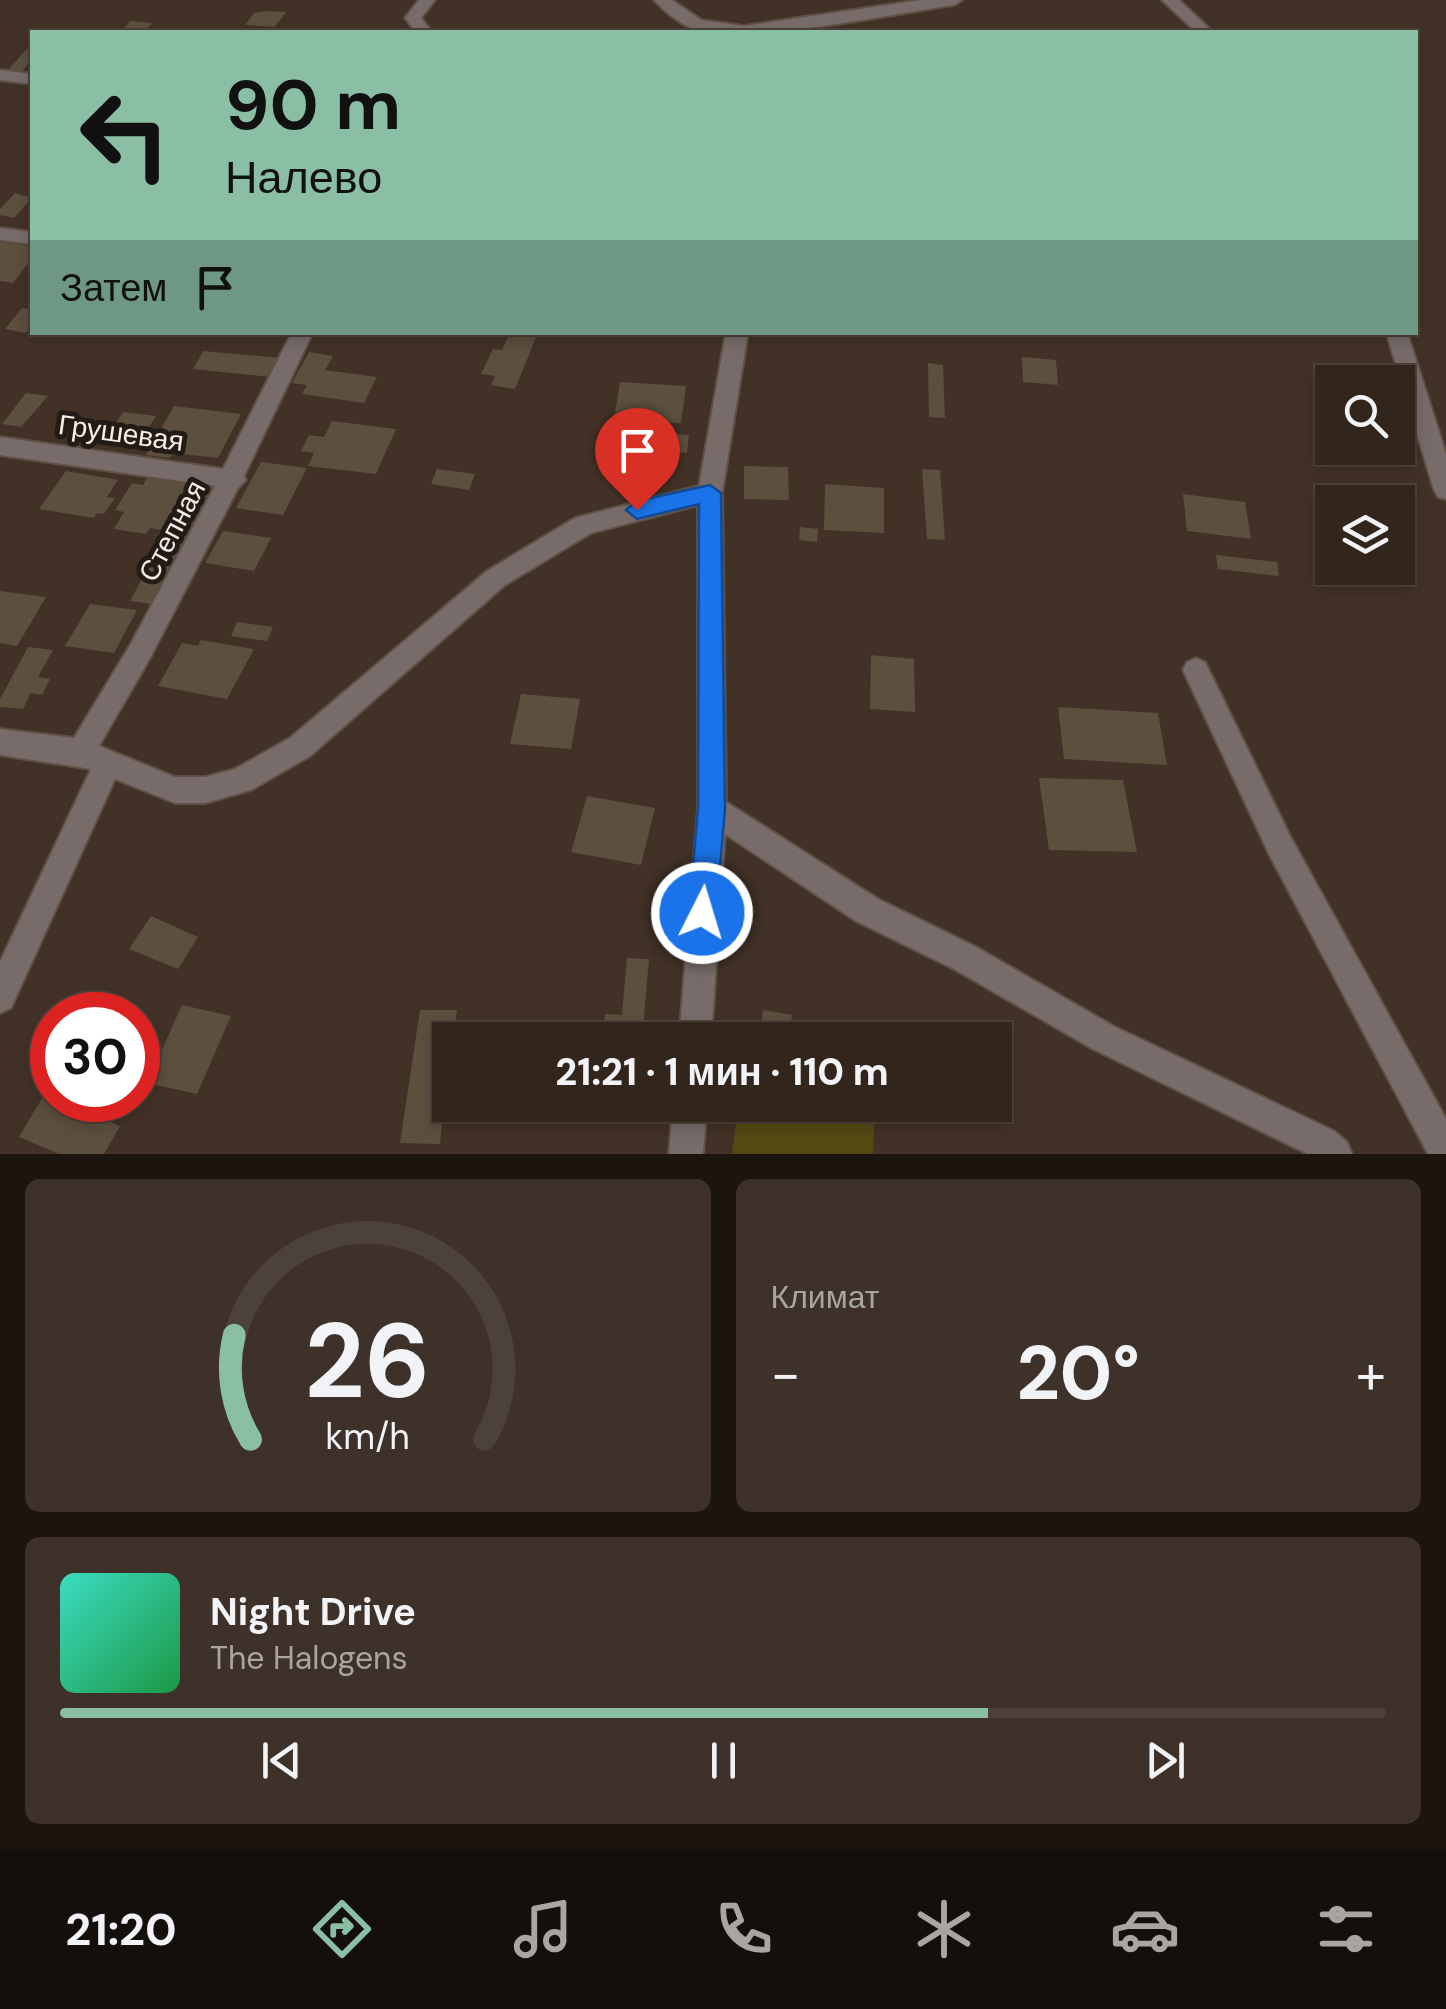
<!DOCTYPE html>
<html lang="ru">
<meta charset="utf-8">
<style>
body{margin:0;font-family:"DM Sans",sans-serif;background:#3d3129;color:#f1f3f6;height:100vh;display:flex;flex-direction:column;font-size:38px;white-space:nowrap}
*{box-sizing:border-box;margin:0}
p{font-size:32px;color:#a8a5a3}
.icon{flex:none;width:55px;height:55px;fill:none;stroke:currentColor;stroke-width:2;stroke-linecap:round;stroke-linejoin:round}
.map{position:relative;height:1154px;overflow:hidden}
.sheet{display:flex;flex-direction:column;gap:25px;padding:25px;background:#1c140f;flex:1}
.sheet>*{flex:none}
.banner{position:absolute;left:30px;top:30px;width:1388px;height:305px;border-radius:0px;box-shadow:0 5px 15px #0003,0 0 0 2px #4d423b;background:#8abfa5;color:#111;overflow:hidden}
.tools{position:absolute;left:1315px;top:365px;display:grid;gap:20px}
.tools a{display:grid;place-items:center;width:100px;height:100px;border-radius:0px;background:#32251c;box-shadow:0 5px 15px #0003,0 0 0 2px #4d423b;font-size:50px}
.speed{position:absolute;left:30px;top:992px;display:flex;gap:20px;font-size:50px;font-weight:700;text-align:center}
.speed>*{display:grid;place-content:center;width:130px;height:130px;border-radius:50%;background:#32251c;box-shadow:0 5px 15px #0003,0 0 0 2px #4d423b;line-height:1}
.speed .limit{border:15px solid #d22;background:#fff;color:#111}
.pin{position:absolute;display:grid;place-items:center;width:85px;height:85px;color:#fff;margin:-102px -42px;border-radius:50% 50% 50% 0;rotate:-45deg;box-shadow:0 0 10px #0007}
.pin .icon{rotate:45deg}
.me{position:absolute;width:110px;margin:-55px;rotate:5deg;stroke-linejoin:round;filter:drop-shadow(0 0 8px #0008)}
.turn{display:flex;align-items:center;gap:35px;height:210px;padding:0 30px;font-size:45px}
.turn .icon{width:130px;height:130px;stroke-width:2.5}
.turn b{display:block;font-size:70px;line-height:85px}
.then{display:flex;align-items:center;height:95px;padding:0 30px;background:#0003;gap:20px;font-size:38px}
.big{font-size:75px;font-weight:800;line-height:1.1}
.sheet .widget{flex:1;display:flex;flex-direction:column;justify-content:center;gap:15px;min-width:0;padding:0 35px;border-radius:15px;background:#3d3129}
.sheet .dial{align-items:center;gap:0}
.dial svg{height:260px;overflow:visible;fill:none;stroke:#4d423b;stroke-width:7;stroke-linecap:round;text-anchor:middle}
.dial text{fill:#f1f3f6;stroke:none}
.song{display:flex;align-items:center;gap:30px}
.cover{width:120px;height:120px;border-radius:15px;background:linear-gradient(135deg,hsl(170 70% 55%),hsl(140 70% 35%))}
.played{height:10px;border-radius:5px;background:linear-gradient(90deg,#8abfa5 70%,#4d423b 70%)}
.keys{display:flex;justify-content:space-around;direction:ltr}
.heat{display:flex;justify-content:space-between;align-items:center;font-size:55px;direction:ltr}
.sheet .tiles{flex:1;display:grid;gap:25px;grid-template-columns:1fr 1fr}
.widget:last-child{grid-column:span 2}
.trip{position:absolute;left:432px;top:1022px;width:580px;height:100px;border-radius:0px;background:#32251c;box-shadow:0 5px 15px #0003,0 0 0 2px #4d423b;font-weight:800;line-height:100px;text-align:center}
.dock{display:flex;height:160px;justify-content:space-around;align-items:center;background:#140f0b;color:#a8a5a3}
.dock .icon{width:70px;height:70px}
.dock .active{color:#8abfa5}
.dock b{font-size:45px;color:#f1f3f6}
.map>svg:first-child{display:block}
.green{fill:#554b12}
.building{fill:#5c4f3e}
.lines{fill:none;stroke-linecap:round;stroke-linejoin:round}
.street-casing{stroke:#5f4f45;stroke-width:4}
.street{fill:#776c6a;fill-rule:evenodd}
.route{fill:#1a73e8;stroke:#114b97;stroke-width:2.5}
.labels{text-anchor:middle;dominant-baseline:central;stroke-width:10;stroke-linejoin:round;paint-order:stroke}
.street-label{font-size:28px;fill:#f8ede5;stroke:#231b16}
</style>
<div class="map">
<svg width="1446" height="1154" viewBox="0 0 1446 1154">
<rect width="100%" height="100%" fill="#423126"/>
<path class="green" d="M738,1105H875L873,1154H732Z"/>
<g class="building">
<path d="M266,11L286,12L275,27L245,25L254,13Z"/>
<path d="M130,21L152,23L144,32L122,31Z"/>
<path d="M32,43V60L22,71L8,70Z"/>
<path d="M15,193L32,198L14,218L0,215V209Z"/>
<path d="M0,242L32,246V258L13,283L0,281Z"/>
<path d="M32,305V324L26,333L5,329L22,308L29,309Z"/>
<path d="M510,332H538L515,389L491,385L495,376L481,374L493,349L502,350Z"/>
<path d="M203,351L281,358L272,377L193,369Z"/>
<path d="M309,352L333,356L325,370L377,377L364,403L302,394L307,385L292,383Z"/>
<path d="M1022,357L1056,360L1058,385L1023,382Z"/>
<path d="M928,363L943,365L945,418L929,417Z"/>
<path d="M620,382L686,386L681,423L614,419Z"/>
<path d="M26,393L48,396L21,427L2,424Z"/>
<path d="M174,406L241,414L218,458L173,453L170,458L146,455Z"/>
<path d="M123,412L156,416L136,447L97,442L109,423L115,425Z"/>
<path d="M332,421L396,429L376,474L308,466L314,453L301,451L309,435L324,437Z"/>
<path d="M618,431L689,435L687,453L615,449Z"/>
<path d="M261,462L307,468L283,515L236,508Z"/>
<path d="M744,466L788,467L789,500L744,499Z"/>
<path d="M437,469L475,474L469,490L431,484Z"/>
<path d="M922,469L940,470L945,540L927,539Z"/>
<path d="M66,471L118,480L107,497L115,498L104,514L97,513L94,518L39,509Z"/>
<path d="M149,475L225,487L196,536L150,528L146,534L114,529L124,512L115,510L132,483L143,485Z"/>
<path d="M825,484L884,488V533L824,530Z"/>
<path d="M1183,494L1245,502L1251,539L1187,531Z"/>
<path d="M800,527L818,529L817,542L799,540Z"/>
<path d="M223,531L271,538L254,571L205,563Z"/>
<path d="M166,534L195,538L159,605L130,601Z"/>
<path d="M1216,555L1277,562L1279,576L1218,569Z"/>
<path d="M0,591L46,597L17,646L0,643Z"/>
<path d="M90,604L137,610L114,653L65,646Z"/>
<path d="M237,622L273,627L267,641L231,636Z"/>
<path d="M201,640L254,649L227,699L158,686L182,643L198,646Z"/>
<path d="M28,647L53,650L38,677L50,679L42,695L31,693L23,709L0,707V699Z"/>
<path d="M871,655L914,659L915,712L870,709Z"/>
<path d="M521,694L580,699L571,749L510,744Z"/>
<path d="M1058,707L1158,713L1167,765L1064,759Z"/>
<path d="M1039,778L1123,780L1137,852L1049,850Z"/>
<path d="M587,796L655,808L641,865L571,852Z"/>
<path d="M151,916L198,937L178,969L129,949Z"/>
<path d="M627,958L649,959L642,1040H602L605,1014L622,1015Z"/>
<path d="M182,1005L231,1016L197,1094L147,1083Z"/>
<path d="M420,1010H457L453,1040H450L440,1144L400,1143Z"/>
<path d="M763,1010L792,1015L789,1040H759Z"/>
<path d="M44,1095L120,1126L104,1154H59L19,1137Z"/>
</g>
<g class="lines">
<g class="street-casing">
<g id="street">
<path d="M419,0H435L421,18L432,32H416L405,18Z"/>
<path d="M654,0H672L701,20L744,26L921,0H962L954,5C897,13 739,47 691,28C679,23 663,10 654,0Z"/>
<path d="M1162,0H1179L1213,32H1196Z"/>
<path d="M0,70L32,74V84L0,80Z"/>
<path d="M0,228L32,232V244L0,240Z"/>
<path d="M292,332H313L244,476L246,480L238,488L150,658L99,746L175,777H205L235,769L290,738L487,571L575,518L699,486L726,332H748L722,493L726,802L878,899L976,947L1115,1027L1334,1131L1347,1142L1352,1154H1308L1093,1049L954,969L856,921L725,834L711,1040H679L698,809V505L591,533L505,585L310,756L251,790L205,803H175L115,779L11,1008L0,1013V962L91,769L0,755V729L74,738L132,642L215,486L0,455V437L223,469Z"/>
<path d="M1386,332H1407L1446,454V499L1438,497L1434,490Z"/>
<path d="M1196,658L1205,662L1290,836L1446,1119V1154H1428L1270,856L1183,670L1187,662Z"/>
<path d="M673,1105H707L703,1154H669Z"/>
</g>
</g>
<use href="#street" class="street"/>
</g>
<path class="route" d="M710,485L721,493L725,809L716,913L712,923L702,927L693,923L689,913L698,809L699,504L637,519L626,510L637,501Z"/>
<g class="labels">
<g class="street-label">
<text transform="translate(121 433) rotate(8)">Грушевая</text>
<text transform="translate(172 531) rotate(-62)">Степная</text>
</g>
</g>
</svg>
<div class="tools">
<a><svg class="icon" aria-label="search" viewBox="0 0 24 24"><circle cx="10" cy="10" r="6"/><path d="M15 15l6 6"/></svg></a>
<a><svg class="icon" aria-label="layers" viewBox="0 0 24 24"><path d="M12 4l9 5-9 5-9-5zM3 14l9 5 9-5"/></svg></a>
</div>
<div class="speed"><div class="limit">30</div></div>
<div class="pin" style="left:637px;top:510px;background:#d93025"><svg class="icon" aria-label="arrive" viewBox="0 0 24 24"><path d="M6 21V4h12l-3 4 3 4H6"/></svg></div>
<svg class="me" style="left:702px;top:913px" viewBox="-20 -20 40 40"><circle r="17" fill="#1a73e8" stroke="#fff" stroke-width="3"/><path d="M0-11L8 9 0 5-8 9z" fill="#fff"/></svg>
<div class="trip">21:21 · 1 мин · 110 m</div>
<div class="banner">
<div class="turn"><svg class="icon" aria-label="left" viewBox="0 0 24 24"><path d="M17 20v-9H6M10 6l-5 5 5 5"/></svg><div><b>90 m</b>Налево</div></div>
<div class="then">Затем<svg class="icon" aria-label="arrive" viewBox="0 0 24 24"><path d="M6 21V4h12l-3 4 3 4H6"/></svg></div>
</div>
</div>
<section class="sheet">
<div class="tiles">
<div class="widget dial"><svg viewBox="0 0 100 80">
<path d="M14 69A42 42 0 1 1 86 69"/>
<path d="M14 69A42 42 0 0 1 9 37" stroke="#8abfa5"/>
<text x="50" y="56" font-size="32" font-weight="700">26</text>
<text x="50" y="72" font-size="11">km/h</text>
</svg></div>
<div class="widget"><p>Климат</p>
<div class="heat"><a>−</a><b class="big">20°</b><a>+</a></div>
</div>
<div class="widget">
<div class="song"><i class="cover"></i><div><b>Night Drive</b><p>The Halogens</p></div></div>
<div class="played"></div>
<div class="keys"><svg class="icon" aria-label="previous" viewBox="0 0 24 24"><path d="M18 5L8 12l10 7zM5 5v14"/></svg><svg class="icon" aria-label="pause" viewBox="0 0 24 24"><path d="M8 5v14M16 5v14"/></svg><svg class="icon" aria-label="next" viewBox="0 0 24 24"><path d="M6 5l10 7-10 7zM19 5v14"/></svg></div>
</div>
</div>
</section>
<nav class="dock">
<b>21:20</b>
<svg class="icon active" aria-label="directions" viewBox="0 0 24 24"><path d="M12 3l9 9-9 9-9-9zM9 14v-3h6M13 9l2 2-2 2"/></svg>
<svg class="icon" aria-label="music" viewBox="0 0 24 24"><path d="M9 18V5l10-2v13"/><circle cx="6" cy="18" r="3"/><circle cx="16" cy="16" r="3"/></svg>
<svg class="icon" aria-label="phone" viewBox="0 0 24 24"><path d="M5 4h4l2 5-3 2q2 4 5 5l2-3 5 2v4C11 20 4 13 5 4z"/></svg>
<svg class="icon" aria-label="climate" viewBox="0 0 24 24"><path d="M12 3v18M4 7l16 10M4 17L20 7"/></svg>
<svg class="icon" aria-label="car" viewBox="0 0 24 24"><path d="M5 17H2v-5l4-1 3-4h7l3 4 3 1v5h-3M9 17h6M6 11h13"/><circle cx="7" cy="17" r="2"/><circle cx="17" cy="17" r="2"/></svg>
<svg class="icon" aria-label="filters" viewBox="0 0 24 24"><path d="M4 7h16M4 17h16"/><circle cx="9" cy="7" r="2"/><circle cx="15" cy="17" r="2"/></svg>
</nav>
